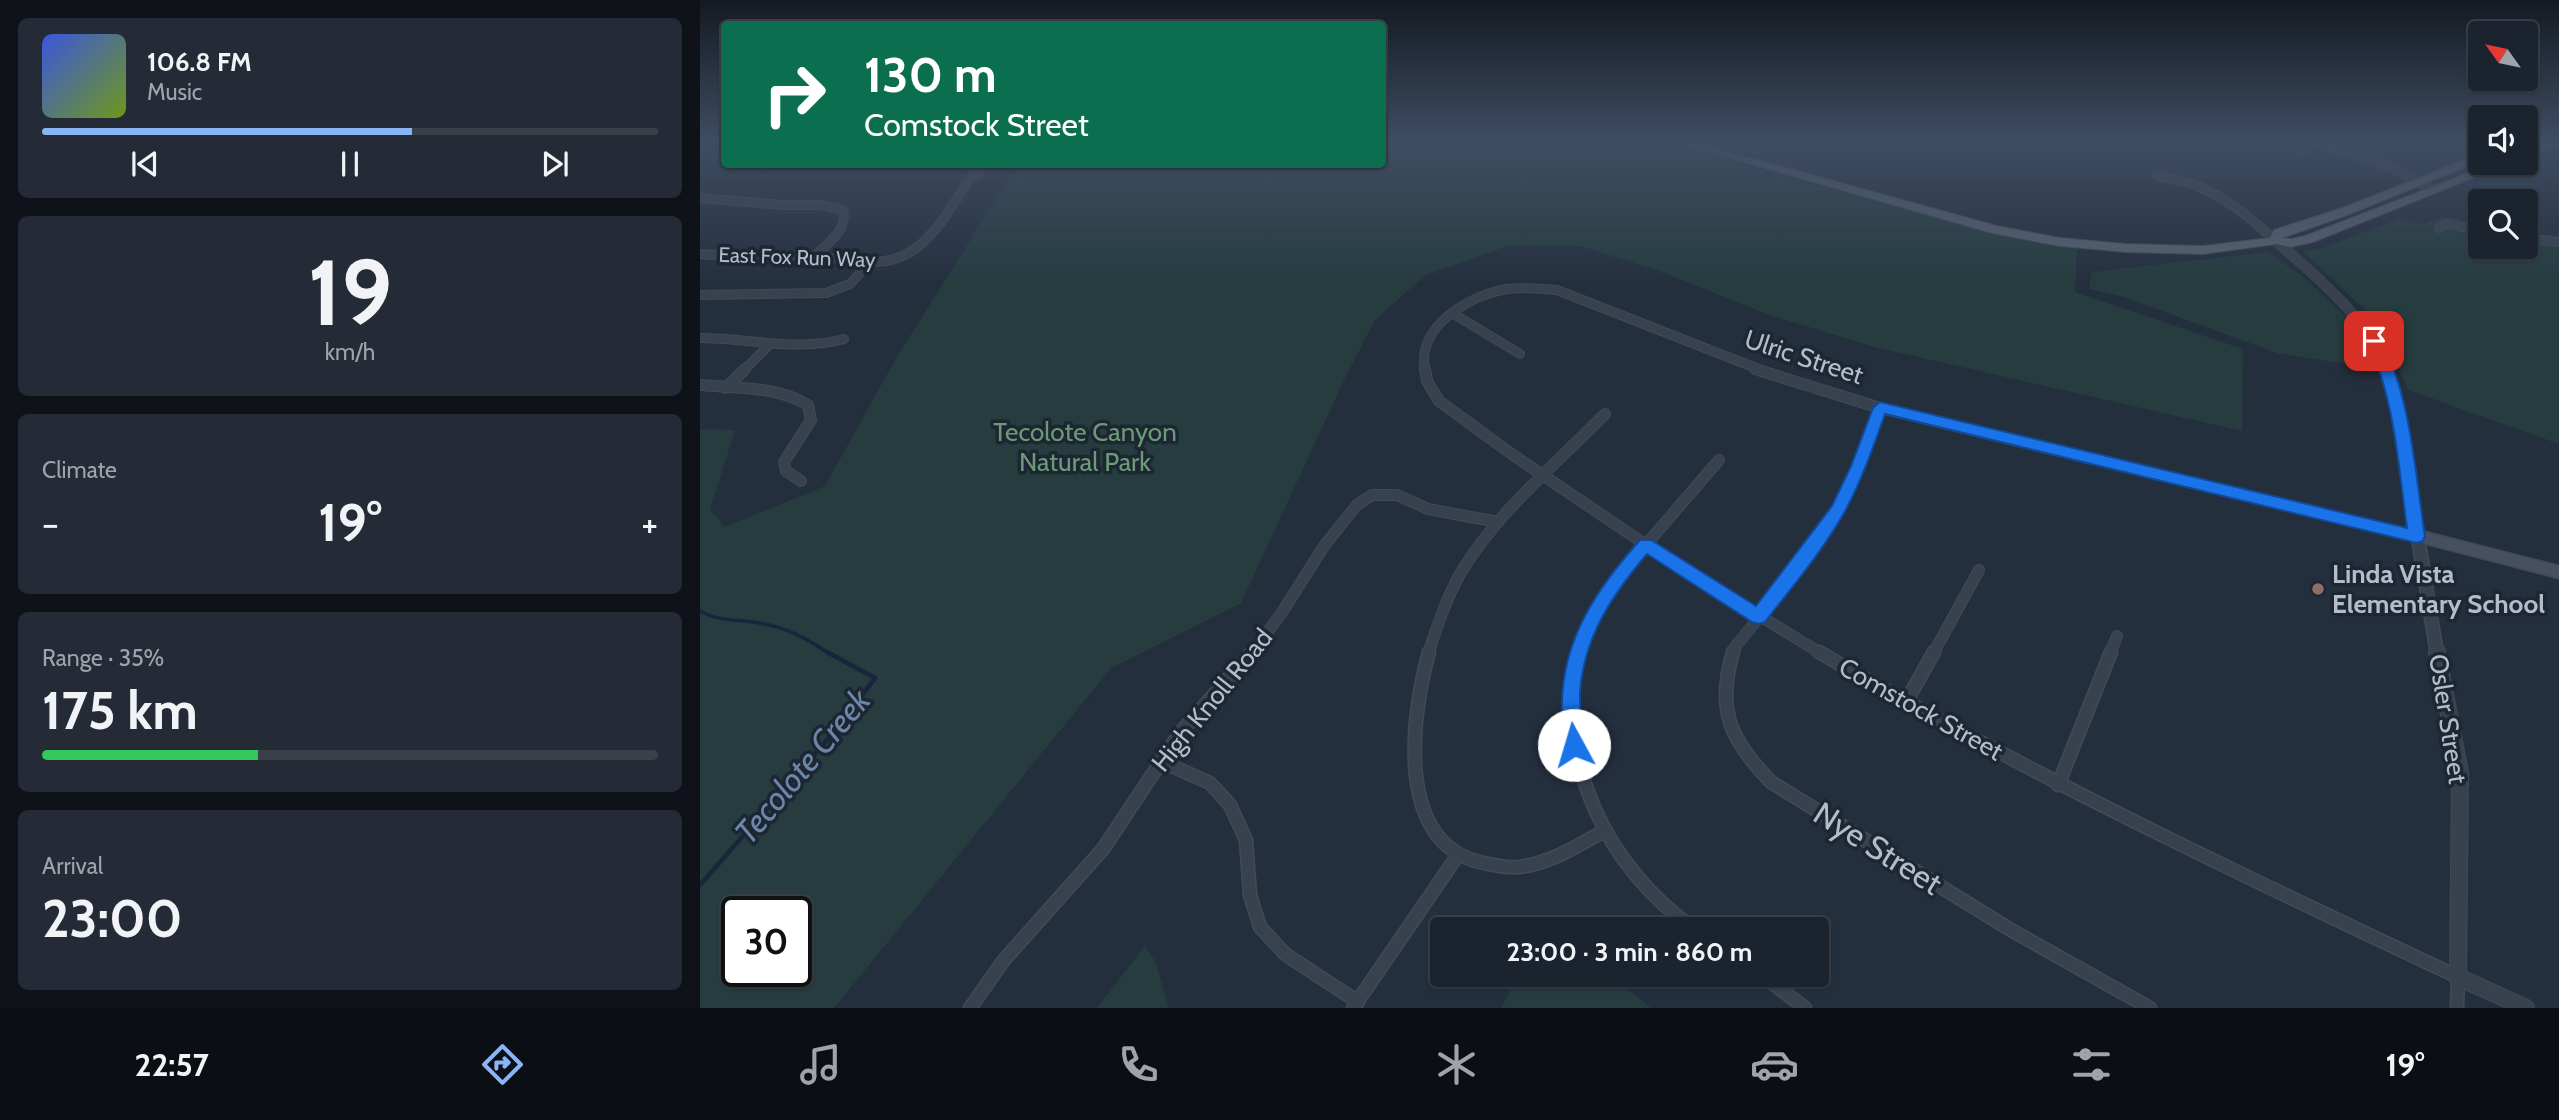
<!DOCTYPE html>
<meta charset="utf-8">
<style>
body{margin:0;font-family:Cabin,sans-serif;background:#242b36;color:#f1f3f6;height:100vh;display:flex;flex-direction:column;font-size:26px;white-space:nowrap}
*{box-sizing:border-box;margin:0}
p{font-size:23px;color:#a0a4aa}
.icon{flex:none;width:38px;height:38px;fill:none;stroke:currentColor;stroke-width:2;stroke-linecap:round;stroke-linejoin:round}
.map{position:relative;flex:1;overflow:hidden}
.drawer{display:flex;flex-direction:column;gap:18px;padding:18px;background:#0f1319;width:700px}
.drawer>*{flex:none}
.banner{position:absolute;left:21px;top:21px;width:665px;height:147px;border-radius:7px;box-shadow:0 2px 5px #0004,0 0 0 2px #39404a;background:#0b6e4f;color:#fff;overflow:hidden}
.needle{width:46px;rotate:303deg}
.fabs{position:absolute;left:1768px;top:21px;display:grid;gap:14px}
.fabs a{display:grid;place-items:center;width:70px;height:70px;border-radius:7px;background:#1b232e;box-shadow:0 2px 5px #0004,0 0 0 2px #39404a;font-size:35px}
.speed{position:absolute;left:21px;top:896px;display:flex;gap:14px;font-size:35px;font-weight:700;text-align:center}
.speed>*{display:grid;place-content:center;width:91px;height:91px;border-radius:50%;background:#1b232e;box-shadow:0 2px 5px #0004,0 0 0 2px #39404a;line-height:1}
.speed .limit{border:4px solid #111;border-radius:10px;background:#fff;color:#111}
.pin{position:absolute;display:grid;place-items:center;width:60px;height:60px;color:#fff;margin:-30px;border-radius:14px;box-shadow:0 4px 10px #0006}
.me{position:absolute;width:77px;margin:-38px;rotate:354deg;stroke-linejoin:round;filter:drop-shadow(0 0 5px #0008)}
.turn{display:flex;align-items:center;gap:24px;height:147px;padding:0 28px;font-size:32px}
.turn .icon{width:91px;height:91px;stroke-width:2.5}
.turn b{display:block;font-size:49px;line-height:60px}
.big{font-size:52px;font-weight:700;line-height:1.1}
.drawer .card{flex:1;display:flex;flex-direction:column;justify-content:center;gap:10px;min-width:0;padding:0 24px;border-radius:10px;background:#242b36}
.drawer .dial{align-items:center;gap:0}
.dial b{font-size:91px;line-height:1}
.song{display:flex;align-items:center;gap:21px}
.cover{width:84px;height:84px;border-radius:10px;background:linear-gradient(135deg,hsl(230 70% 55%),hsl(80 70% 35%))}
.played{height:7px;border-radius:4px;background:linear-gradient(90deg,#8ab4f8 60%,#39404a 60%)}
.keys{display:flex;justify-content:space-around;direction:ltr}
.heat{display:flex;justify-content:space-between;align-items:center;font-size:38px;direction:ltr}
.charge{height:10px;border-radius:5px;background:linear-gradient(90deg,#34c759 35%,#39404a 0)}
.trip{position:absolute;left:730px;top:917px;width:399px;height:70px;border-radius:7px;background:#1b232e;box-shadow:0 2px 5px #0004,0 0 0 2px #39404a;font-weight:700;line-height:70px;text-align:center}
.tab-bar{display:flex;height:112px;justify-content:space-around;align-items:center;background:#0b0e12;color:#a0a4aa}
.tab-bar .icon{width:49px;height:49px}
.tab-bar .on{color:#8ab4f8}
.tab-bar b{font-size:32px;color:#f1f3f6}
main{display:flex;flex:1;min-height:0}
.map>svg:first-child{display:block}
.green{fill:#263c3f;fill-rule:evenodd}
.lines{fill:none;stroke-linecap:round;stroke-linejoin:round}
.stream-far1{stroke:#17263c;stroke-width:3.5}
.stream{stroke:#17263c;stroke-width:4.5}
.minor-far2-casing{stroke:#414a57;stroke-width:10}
.minor-far1-casing{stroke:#414a57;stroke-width:12}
.minor-casing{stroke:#414a57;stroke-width:15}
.tertiary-far2-casing{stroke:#414a57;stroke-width:11}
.tertiary-far1-casing{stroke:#414a57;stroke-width:15}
.tertiary-casing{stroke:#414a57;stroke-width:18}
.secondary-casing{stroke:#414a57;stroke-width:3}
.primary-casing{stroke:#414a57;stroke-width:2}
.minor-far2{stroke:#38414e;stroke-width:8}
.minor-far1{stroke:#38414e;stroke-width:10}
.minor{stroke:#38414e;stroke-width:12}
.tertiary-far2{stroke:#38414e;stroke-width:10}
.tertiary-far1{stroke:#38414e;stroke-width:12}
.tertiary{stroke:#38414e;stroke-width:16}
.secondary{fill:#465061;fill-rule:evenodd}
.primary{fill:#56606e;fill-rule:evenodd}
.route{fill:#1a73e8;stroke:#114b97;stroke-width:2}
.education-dot{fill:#8d6e63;stroke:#1d2633;stroke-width:2.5}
.labels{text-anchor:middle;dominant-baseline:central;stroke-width:7;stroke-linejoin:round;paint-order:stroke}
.far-street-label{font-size:21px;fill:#b4bcc9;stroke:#1d2633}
.street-label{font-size:26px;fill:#b4bcc9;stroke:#1d2633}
.park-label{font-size:26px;fill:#6b9a76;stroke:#1d2633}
.poi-label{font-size:26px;font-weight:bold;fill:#b4bcc9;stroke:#1d2633;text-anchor:start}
.near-street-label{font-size:32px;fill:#b4bcc9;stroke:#1d2633}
.near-water-label{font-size:33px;font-style:italic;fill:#6d86a8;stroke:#1d2633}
</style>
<main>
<section class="drawer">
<div class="card">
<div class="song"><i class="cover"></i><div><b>106.8 FM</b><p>Music</p></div></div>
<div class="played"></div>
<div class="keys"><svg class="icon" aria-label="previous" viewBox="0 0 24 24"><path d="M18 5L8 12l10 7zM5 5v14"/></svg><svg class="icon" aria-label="pause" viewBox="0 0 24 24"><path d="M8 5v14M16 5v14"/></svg><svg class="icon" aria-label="next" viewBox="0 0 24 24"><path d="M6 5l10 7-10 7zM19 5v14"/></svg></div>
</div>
<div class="card dial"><b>19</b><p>km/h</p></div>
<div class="card"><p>Climate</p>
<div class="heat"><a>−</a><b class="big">19°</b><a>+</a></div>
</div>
<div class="card"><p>Range · 35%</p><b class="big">175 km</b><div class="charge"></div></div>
<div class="card"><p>Arrival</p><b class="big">23:00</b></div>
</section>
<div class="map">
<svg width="1859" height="1008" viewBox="0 0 1859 1008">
<rect width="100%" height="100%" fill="#242f3e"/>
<g class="green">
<path d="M683,143H958L1009,153L1049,167L1282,229L1377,247L1375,292L1543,349L1542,431L1174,347L1067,314L957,270L881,246L810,245L726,275L675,320L645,378L541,603L411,668L134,1008H0V429L35,430L10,510L25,527L125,486L195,360L317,166L313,165L682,164ZM37,912H96V971H37Z"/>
<path d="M1741,217L1780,228V247H1825V240L1859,246V444L1708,390L1679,323L1603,252L1623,248L1701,218L1724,224Z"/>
<path d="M1568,252L1606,279L1647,318L1670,368L1577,353L1424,297L1389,289L1392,272Z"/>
<path d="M445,946L455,961L469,1008H397Z"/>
<path d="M819,975H910L951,1008H801Z"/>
</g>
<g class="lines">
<path class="stream-far1" d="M0,611C19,622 39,619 59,623C88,628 106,638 130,654"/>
<path class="stream" d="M0,885L141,724L175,678L127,652"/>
<g class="minor-far2-casing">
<g id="minor-far2">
<path d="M1418,143L1426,146"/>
<path d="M1617,143L1681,163L1734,190"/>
<path d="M1601,152L1606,143"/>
<path d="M1457,176C1510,183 1536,206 1575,240"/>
<path d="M0,198L82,205H123L143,210C148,230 128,243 115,256"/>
<path d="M1739,228L1747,223L1780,231"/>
<path d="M1825,238L1859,242"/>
<path d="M0,254C38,257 74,255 112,256C144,257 176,270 207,254C236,238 253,203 271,177L280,173"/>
<path d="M0,295L126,293L150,284L169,263"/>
<path d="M752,313L820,354"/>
<path d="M0,338C48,338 98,352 144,339"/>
<path d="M44,370L70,344"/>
<path d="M725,370C716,326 770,295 807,289C824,287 840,289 857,290L1061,370"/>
</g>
</g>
<g class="minor-far1-casing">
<g id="minor-far1">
<path d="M725,369L727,381L739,401L813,455L964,557L1122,654"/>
<path d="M1055,369L1180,408L1717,536"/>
<path d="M0,385C35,388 77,386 108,405L111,420L84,462L86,471L101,481"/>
<path d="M26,388L45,369"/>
<path d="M551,654L581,614L624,546L657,505L672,495H697L728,509L798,522"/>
<path d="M728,654C737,627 746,599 760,574C797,512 855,465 905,414"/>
<path d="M879,654L897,607L907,590L1019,460"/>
<path d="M1033,654L1035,647C1071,602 1111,559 1139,508C1156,477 1168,442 1180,408"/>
<path d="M1233,654L1279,570"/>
<path d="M1410,654L1417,636"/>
</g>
</g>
<g class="minor-casing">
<g id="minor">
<path d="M729,652C711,717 694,846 784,863C799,866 812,869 826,866C854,861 879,845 904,831"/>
<path d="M879,652C854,759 906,867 994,929"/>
<path d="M1033,652C1016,710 1030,740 1071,782L1311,930L1450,1008"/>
<path d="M1119,652C1326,773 1541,875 1758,977L1757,1008"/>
<path d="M1206,702L1234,652"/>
<path d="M460,761L510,783L530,805L546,840L550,895L560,927L585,954L658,1002"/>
<path d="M1358,785L1411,652"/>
<path d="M1062,975L1105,1008"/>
<path d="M270,1008L304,960L403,849L480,733L552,652"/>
<path d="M653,1008L758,855"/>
</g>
</g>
<g class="tertiary-far2-casing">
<path id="tertiary-far2" d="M1575,240C1617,278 1666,315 1686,370"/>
</g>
<g class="tertiary-far1-casing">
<path id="tertiary-far1" d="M1686,369L1694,391L1737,654"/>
</g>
<g class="tertiary-casing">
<path id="tertiary" d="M1737,652L1760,773L1758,977L1826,1008"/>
</g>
<g class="secondary-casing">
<path id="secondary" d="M1717,530L1859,566V578L1712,540L1710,536L1712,532Z"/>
</g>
<g class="primary-casing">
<g id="primary">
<path d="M977,143H996L1297,226L1360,238L1426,244L1503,246L1570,238L1574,230L1642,208L1780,154V161L1650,214L1582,238L1591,239L1605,236L1794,163H1810L1613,242L1591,247L1576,244L1503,254L1426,252L1360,246L1292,233Z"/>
<path d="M1843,143L1859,144L1825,157V150Z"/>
</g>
</g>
<use href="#minor-far2" class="minor-far2"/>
<use href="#minor-far1" class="minor-far1"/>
<use href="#minor" class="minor"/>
<use href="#tertiary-far2" class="tertiary-far2"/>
<use href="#tertiary-far1" class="tertiary-far1"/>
<use href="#tertiary" class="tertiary"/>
<use href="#secondary" class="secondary"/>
<use href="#primary" class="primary"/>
</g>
<linearGradient id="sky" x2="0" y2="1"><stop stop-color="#141a22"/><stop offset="0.5" stop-color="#3f4d63"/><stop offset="1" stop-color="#3f4d63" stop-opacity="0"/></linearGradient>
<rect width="1859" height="284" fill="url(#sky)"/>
<path class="route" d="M1674,336L1679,337C1711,393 1715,473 1725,536L1723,541L1717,543L1185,414C1173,448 1161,482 1144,513C1122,552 1092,587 1065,622L1059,624L1052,622L947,554C912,595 884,637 880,692C879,707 885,742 881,751L874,754L868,751C861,736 861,719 862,703C863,638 898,587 940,540H951L1056,606L1132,506L1151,466L1173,408L1180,402L1707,528C1698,465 1695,398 1667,341Z"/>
<circle class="education-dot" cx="1618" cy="589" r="7"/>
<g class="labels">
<g class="far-street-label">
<text transform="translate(97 257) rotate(2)">East Fox Run Way</text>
</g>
<g class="street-label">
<text transform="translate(1104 357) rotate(18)">Ulric Street</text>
<text transform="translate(512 700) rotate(-51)">High Knoll Road</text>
<text transform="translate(1221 709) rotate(29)">Comstock Street</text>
<text transform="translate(1748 719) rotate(81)">Osler Street</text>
</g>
<g class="park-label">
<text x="385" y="432">Tecolote Canyon<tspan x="385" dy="30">Natural Park</tspan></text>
</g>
<g class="poi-label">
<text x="1632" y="574">Linda Vista<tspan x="1632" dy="30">Elementary School</tspan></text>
</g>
<g class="near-street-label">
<text transform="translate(1178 848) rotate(32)">Nye Street</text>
</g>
<g class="near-water-label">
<text transform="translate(102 766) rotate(-50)">Tecolote Creek</text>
</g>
</g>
</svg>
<div class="fabs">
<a><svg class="needle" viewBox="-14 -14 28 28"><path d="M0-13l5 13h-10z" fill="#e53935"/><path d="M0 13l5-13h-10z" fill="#a0a4aa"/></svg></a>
<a><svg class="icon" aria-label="sound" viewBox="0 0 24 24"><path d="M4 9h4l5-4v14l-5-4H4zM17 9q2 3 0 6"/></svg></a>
<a><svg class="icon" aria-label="search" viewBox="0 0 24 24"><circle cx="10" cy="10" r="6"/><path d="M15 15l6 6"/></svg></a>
</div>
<div class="speed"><div class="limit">30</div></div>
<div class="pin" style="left:1674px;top:341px;background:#d93025"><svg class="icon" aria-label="arrive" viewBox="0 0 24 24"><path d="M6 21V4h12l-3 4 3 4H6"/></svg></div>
<svg class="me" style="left:874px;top:745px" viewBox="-20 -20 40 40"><circle r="19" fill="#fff"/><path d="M0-13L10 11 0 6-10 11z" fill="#1a73e8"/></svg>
<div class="trip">23:00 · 3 min · 860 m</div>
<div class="banner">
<div class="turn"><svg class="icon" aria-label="right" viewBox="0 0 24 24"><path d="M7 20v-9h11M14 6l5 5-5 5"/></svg><div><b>130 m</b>Comstock Street</div></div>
</div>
</div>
</main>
<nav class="tab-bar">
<b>22:57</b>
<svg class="icon on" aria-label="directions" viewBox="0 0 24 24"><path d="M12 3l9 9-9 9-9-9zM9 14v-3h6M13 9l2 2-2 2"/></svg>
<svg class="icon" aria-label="music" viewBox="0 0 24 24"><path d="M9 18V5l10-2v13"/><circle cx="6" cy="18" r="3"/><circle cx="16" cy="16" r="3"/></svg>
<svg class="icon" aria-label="phone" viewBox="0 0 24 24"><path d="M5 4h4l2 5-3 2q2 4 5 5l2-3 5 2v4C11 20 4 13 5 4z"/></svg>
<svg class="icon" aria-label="climate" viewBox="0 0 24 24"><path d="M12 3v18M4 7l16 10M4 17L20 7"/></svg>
<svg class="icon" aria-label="car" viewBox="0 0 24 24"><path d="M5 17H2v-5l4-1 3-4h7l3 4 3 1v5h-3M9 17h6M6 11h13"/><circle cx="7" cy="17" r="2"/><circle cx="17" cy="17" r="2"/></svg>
<svg class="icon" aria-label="filters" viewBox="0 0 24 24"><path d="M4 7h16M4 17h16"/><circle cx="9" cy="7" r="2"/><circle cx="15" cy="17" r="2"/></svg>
<b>19°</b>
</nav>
